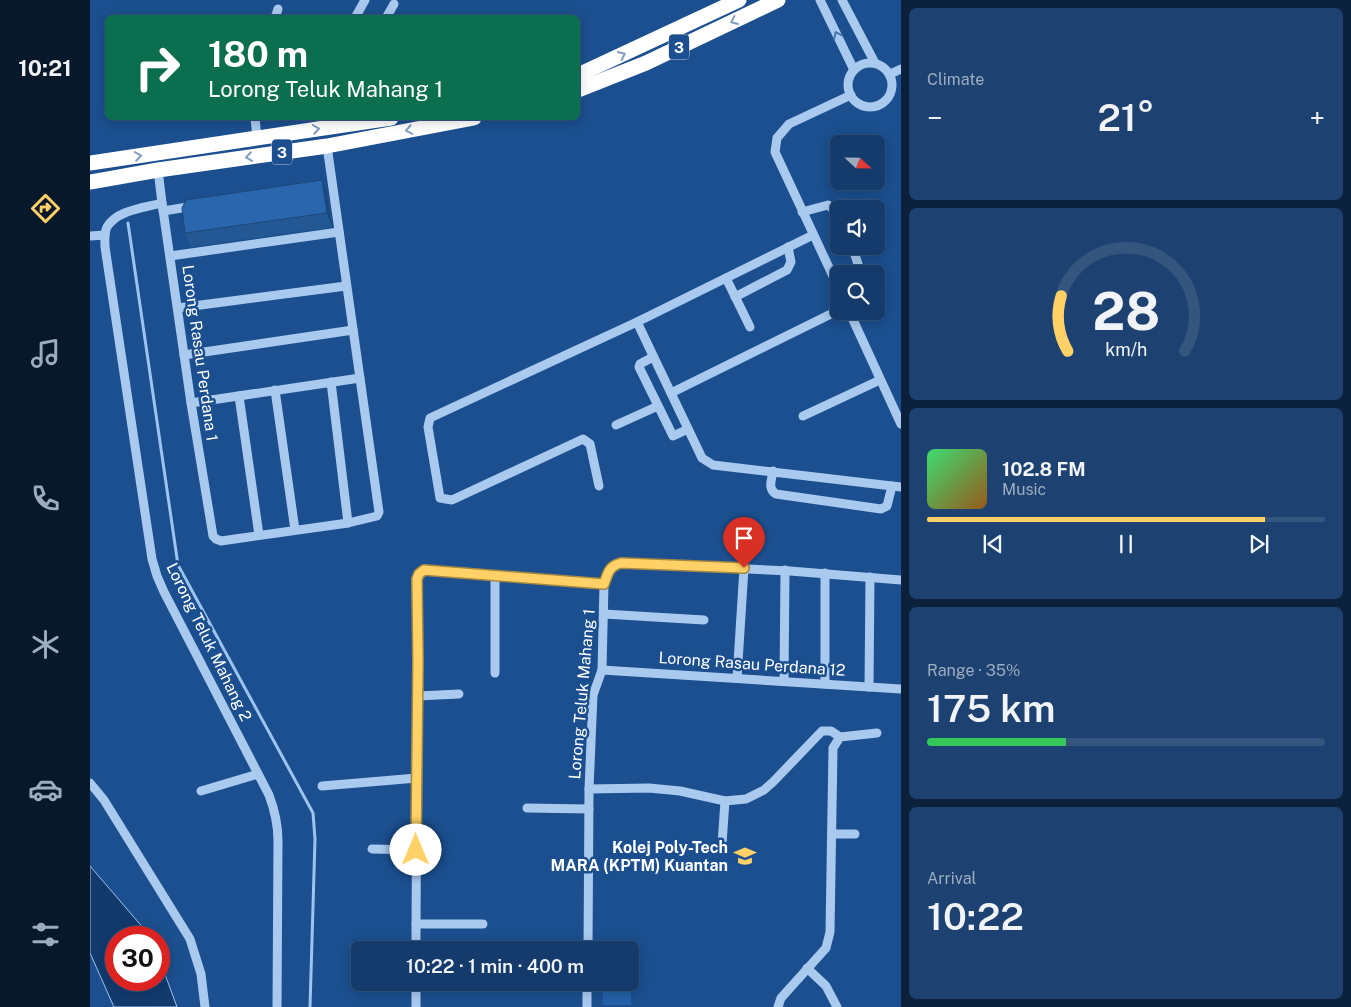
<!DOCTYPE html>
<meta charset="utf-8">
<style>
body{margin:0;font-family:"Public Sans",sans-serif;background:#1d4271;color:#f1f3f6;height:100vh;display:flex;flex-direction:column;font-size:19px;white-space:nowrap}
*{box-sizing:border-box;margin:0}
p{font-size:16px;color:#9dadc1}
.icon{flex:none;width:28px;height:28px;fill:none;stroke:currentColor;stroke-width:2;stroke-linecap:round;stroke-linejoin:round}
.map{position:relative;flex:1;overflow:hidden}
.side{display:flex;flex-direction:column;gap:8px;padding:8px;background:#0b203b;width:450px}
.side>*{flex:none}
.guide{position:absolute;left:15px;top:15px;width:475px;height:105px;border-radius:8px;box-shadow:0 2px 12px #0003,0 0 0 1px #33557e;background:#0b6e4f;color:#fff;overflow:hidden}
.needle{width:32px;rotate:112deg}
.fabs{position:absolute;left:740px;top:135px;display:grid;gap:10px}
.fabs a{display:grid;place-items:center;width:55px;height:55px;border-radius:8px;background:#143b6b;box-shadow:0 2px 12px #0003,0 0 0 1px #33557e;font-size:25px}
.speed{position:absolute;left:15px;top:926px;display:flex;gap:10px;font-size:25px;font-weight:700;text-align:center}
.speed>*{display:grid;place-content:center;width:65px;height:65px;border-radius:50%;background:#143b6b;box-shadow:0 2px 12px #0003,0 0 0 1px #33557e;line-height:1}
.speed .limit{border:8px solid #d22;background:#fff;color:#111}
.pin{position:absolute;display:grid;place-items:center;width:42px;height:42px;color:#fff;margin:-51px -21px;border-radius:50% 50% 50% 0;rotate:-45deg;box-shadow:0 0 5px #0007}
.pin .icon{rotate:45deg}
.me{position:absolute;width:55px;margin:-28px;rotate:0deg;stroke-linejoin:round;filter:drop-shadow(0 0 4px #0008)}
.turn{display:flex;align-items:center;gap:18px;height:105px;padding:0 20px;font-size:22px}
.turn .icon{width:65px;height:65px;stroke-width:2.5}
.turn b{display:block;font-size:35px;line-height:42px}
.big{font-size:38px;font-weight:600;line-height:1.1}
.side .card{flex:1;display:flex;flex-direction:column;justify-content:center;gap:8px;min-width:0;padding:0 18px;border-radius:8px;background:#1d4271}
.side .dial{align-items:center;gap:0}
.dial svg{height:130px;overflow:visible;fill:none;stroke:#33557e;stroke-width:7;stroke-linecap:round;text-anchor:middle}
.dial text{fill:#f1f3f6;stroke:none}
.song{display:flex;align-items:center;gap:15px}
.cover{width:60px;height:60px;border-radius:8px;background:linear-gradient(135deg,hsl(140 70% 55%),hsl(30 70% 35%))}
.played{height:5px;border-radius:2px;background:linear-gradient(90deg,#ffd166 85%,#33557e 85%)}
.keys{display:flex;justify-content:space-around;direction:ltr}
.heat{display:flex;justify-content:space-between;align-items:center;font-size:28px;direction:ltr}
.charge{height:8px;border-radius:4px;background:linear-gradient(90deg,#34c759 35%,#33557e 0)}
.trip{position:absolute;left:261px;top:941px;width:288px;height:50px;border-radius:8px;background:#143b6b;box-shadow:0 2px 12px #0003,0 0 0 1px #33557e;font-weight:600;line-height:50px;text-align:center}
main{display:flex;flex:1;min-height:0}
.tabs{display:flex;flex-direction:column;width:90px;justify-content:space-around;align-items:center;background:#08182b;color:#9dadc1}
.tabs .icon{width:35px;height:35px}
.tabs .active{color:#ffd166}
.tabs b{font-size:22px;color:#f1f3f6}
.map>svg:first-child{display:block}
.green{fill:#2461a8}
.water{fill:#123a6d;stroke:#9cc4f0}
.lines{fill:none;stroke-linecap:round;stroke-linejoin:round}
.stream{stroke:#9cc4f0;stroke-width:3}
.minor{stroke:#a9c9ee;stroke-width:9}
.highway{stroke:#fff;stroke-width:15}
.wall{fill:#245895}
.shaded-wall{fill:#1d4779}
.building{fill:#2a66ad;stroke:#1d4779}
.oneway{stroke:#829ec1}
.oneway2{stroke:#4674ac}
.route-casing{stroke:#a68842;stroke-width:12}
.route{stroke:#ffd166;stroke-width:9}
.labels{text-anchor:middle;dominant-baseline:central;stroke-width:5;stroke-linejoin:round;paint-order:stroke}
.shield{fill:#1b4f8f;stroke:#bbcadd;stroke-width:1}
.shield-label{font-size:15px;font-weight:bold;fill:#fff}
.street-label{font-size:16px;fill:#fff;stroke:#1b4f8f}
.poi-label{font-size:16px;font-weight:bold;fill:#fff;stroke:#1b4f8f;text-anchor:end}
</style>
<main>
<nav class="tabs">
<b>10:21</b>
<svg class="icon active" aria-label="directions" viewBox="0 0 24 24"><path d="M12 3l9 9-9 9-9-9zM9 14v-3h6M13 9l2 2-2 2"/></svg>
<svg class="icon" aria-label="music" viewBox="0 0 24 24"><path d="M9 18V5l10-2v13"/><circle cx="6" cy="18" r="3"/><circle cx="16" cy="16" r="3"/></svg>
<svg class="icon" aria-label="phone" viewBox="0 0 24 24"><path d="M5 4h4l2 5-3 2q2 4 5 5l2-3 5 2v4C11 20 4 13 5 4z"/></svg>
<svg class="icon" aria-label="climate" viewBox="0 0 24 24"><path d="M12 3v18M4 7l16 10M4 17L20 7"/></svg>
<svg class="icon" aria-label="car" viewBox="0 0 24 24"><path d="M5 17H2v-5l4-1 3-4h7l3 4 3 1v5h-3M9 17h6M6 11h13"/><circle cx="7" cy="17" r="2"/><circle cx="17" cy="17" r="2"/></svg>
<svg class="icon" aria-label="filters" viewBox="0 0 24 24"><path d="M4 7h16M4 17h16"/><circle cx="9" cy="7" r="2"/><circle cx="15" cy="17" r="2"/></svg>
</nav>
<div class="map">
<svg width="811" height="1007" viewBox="0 0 811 1007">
<rect width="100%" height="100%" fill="#1b4f8f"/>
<path class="green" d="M540,956L541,1005H513V983L540,982Z"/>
<path class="water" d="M0,866L61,937L26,938V980H69V958L87,1007H24L0,953Z"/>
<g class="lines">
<path class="stream" d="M38,223L88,565L223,813L225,839L220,1007"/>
<g class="minor">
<path d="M730,0L764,70"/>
<path d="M752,0L785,63"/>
<path d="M185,18L188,9"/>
<path d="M265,18L275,0"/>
<path d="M296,18L304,4"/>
<circle cx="780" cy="85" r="22"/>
<path d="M800,74L811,69"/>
<path d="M165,118L167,138"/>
<path d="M68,170L72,203L101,403L123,536L126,539L131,541L258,523L287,516L289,512L237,146"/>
<path d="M72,203C54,208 27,210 17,227C14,233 15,240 15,247L62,559L67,576L74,592L179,795C185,811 188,824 188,841L187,1007"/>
<path d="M73,211L104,206"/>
<path d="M712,212L738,205L749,214"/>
<path d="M723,235L547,322L612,458L623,465L811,487"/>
<path d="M0,236L15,235"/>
<path d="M762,246L770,270L768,274"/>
<path d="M80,256L249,232"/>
<path d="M636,278L660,327"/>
<path d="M749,289L685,152L687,138L699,124L761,95"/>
<path d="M645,297L697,270L701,262L698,247"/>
<path d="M88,308L256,286"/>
<path d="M759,311L811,424"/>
<path d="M94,355L263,330"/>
<path d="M563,357L550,364L549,367L583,436L598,429"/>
<path d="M241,382L258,523"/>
<path d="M185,390L205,530"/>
<path d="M581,393L749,310"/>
<path d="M149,396L169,535"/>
<path d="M101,403L270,378"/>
<path d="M713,416L790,380"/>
<path d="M526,425L568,406"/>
<path d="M683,471C682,479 677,489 686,494L791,509L797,506L802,486"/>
<path d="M509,486L500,444L493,439L362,500L350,498L338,427L340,418L547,322"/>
<path d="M405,576V673"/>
<path d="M514,614L614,620"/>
<path d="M512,670L811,689"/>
<path d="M647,678L654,568"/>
<path d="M694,681L695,570"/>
<path d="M735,684V573"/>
<path d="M779,687L780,577"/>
<path d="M328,696L369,694"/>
<path d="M0,783L14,800L100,939L111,974L115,1007"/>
<path d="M232,786L327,778"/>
<path d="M499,789L559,788L590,791L635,801L656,799L674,790L683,782L732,731H741L750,737"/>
<path d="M111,791L168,774"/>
<path d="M437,808L499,809"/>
<path d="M742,834H765"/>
<path d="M632,844L635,801"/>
<path d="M282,849L327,850"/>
<path d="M326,924H393"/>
<path d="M449,946L498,948"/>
<path d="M326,950C326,826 329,703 327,579L329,574L334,570L514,584"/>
<path d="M498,950L499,789L503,695L512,670L514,584C518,573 519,566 531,563L700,571L811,580"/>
<path d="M717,968L736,986L747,1007"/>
<path d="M326,1007V982"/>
<path d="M497,1007V982"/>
<path d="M688,1007L691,998L736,948L740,932L743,748L750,737L787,733"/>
</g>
<g class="highway">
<path d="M488,75L649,0"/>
<path d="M488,90L556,63L688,0"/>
<path d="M0,163L301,118"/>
<path d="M0,182L68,170L237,146L384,118"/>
</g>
</g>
<path class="wall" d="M232,180L237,194L242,227L100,247L95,233Z"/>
<path class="shaded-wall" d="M232,180L237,194L242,227L237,213Z"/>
<path class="building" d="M232,180L237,213L95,233L92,208L96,200Z"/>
<defs><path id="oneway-chevron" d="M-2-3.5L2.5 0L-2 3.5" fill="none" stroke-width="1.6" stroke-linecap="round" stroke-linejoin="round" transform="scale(1.25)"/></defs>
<g class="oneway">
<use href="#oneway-chevron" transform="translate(644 21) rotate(155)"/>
<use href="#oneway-chevron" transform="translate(532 55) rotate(-25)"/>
<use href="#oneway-chevron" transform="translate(226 129) rotate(-9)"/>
<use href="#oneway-chevron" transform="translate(319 130) rotate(169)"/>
<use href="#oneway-chevron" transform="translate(48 156) rotate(-9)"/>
<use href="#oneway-chevron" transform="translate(159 157) rotate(172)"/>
</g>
<use class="oneway2" href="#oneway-chevron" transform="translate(747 35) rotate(-116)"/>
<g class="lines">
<g class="route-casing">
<path id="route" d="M326,850L328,662L327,579L329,574L334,570L514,584C518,573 519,566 531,563L654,568"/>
</g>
<use href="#route" class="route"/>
</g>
<defs>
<g id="university-bare" transform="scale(1.725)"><path d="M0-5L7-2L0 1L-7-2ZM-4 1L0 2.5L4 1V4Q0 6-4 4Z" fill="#ffd166" stroke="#1b4f8f" stroke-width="2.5" paint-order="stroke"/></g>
</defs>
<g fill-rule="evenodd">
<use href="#university-bare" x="655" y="856"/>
</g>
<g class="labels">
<g class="shield">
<rect x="579" y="34.5" width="20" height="25" rx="4"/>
<rect x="182" y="139.5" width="20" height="25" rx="4"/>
</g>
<g class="shield-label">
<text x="589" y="47">3</text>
<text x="192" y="152">3</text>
</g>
<g class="street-label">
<text transform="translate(110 353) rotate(82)">Lorong Rasau Perdana 1</text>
<text transform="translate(119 642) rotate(64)">Lorong Teluk Mahang 2</text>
<text transform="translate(662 664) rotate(4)">Lorong Rasau Perdana 12</text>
<text transform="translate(492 694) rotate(-85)">Lorong Teluk Mahang 1</text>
</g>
<g class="poi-label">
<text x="638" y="847">Kolej Poly-Tech<tspan x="638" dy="18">MARA (KPTM) Kuantan</tspan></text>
</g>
</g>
</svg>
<div class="fabs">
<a><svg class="needle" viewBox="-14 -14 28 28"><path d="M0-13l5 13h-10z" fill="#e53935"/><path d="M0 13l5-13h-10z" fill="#9dadc1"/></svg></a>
<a><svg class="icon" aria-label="sound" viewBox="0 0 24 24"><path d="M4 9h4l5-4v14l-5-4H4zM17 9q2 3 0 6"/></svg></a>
<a><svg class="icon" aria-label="search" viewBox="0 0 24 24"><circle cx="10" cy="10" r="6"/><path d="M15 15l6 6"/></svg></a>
</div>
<div class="speed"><div class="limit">30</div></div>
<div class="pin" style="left:654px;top:568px;background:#d93025"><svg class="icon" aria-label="arrive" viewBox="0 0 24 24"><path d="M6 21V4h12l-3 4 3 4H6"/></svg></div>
<svg class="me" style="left:326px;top:850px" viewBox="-20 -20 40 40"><circle r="19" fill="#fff"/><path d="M0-13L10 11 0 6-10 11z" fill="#ffd166"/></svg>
<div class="trip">10:22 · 1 min · 400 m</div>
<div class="guide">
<div class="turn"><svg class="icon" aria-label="right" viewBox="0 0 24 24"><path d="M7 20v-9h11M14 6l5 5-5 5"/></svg><div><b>180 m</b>Lorong Teluk Mahang 1</div></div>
</div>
</div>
<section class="side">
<div class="card"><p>Climate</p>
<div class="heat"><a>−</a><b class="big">21°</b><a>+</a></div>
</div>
<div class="card dial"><svg viewBox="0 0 100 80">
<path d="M14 69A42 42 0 1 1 86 69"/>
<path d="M14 69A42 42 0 0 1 10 35" stroke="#ffd166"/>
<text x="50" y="56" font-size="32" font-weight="700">28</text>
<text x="50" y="72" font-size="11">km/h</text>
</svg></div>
<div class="card">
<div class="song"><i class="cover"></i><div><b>102.8 FM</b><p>Music</p></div></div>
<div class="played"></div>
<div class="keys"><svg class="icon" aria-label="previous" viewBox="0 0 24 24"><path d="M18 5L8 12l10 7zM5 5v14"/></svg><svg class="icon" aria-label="pause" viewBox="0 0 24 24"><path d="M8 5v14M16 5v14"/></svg><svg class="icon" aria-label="next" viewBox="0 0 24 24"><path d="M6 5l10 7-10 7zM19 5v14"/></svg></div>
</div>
<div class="card"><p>Range · 35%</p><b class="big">175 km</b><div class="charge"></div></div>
<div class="card"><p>Arrival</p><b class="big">10:22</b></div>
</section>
</main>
